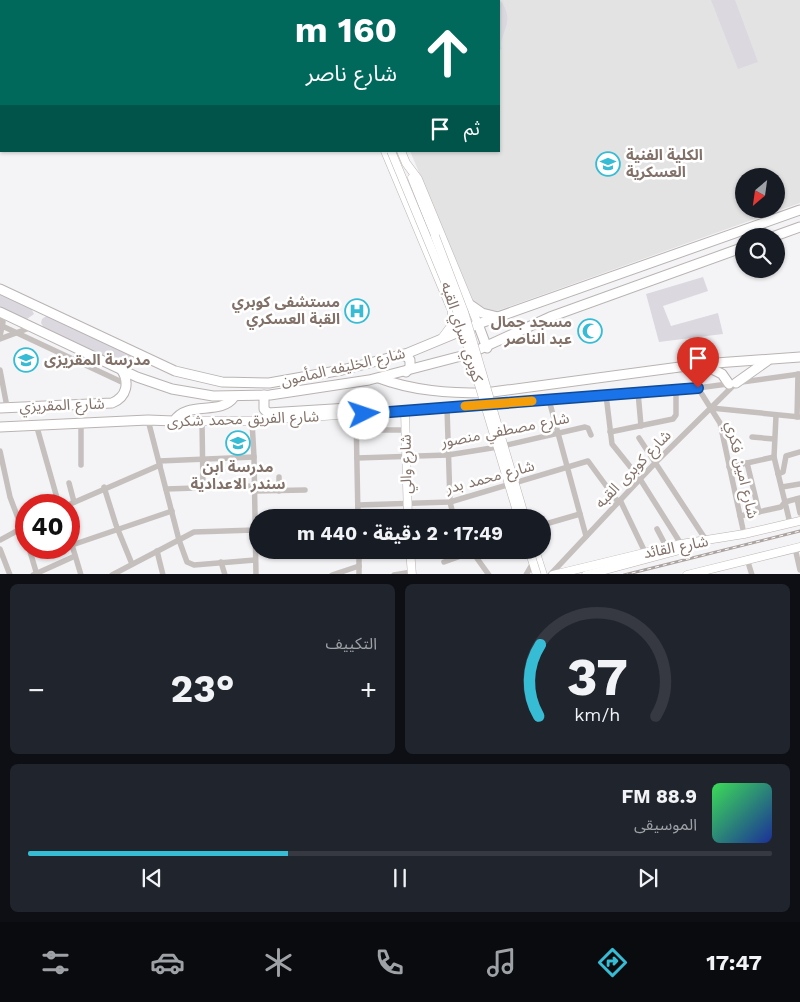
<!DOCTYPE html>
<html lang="ar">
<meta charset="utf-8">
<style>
body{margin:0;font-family:"Work Sans","Noto Sans Arabic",sans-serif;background:#20242c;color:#f1f3f6;direction:rtl;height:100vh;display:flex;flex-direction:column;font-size:19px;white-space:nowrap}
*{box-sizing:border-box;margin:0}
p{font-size:16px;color:#9ea1a6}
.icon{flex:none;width:28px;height:28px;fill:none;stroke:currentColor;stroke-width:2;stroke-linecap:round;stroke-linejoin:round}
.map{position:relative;height:574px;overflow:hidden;direction:ltr}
.details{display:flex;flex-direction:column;gap:10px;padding:10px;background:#0d0f14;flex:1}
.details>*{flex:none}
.banner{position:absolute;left:0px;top:0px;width:500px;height:152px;box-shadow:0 1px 4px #0004;direction:rtl;background:#00695c;color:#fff;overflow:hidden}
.needle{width:32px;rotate:209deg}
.buttons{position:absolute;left:735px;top:168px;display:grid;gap:10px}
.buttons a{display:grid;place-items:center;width:50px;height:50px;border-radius:50%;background:#171b24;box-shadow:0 1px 4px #0004;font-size:25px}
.speed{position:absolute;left:15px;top:494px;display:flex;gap:10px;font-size:25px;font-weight:700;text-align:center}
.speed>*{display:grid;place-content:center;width:65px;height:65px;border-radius:50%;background:#171b24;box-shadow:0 1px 4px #0004;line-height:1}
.speed .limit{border:8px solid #d22;background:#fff;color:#111}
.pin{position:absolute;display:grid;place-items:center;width:42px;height:42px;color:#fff;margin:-51px -21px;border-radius:50% 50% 50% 0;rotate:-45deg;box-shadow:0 0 5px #0007}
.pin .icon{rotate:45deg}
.me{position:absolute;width:55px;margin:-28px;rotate:86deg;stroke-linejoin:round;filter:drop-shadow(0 0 4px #0008)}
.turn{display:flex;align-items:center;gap:18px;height:105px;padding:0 20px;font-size:22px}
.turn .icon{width:65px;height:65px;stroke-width:2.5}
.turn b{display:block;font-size:35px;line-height:42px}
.then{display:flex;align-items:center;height:48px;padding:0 20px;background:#0003;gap:10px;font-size:19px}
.big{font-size:38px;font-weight:700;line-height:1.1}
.details .card{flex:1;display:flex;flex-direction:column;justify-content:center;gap:8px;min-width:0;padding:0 18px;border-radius:8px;background:#20242c}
.details .dial{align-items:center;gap:0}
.dial svg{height:130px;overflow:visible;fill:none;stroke:#363941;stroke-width:7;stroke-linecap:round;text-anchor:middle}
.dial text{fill:#f1f3f6;stroke:none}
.song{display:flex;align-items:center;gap:15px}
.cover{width:60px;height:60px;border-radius:8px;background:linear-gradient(135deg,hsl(130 70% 55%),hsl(230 70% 35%))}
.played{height:5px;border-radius:2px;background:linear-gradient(90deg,#36bcd4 35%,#363941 35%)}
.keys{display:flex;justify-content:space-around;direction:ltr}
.heat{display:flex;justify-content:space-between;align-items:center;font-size:28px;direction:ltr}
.details .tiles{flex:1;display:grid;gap:10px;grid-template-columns:1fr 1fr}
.card:last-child{grid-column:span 2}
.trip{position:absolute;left:249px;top:509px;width:302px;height:50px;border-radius:25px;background:#171b24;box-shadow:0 1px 4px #0004;font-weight:700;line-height:50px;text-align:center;direction:rtl}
.menu{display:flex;height:80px;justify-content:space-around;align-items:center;background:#090b0e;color:#9ea1a6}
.menu .icon{width:35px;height:35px}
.menu .on{color:#36bcd4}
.menu b{font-size:22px;color:#f1f3f6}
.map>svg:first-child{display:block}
.built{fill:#e4e3e4;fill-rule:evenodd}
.green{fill:#dbd8e0}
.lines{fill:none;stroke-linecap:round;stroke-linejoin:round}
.secondary-casing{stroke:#bab4b0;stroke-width:9}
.primary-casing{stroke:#b9b4b2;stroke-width:11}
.street{stroke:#c5c0be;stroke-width:5.5}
.secondary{stroke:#fff;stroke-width:8}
.primary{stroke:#fff;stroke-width:9}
.rail-casing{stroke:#aba3a0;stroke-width:3}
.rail{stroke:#fff;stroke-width:1;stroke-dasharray:4;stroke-linecap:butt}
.secondary-bridge-casing{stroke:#bab4b0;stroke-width:9;stroke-linecap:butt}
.secondary-bridge{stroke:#fff;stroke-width:8}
.route-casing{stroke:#114b97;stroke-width:12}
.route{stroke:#1a73e8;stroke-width:9}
.slow{stroke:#f59e0b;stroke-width:9}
.labels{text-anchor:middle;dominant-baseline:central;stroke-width:5;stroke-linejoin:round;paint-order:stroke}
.poi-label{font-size:15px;font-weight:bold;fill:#827168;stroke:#fff;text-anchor:start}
.street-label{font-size:15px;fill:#827168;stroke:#fff}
</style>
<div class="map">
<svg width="800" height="575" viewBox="0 0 800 575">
<rect width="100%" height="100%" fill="#f4f4f6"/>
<path class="built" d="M352,0H800V203L491,313L475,305L410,151H499V1ZM744,176H776V209H744Z"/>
<g class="green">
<path d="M433,0H500C518,23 497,34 502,49L499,50V1H429Z"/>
<path d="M711,0H735L758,62L738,69Z"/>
<path d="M703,277L708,291L663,306L671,326L718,313L723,334L659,342L646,294Z"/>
<path d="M0,293L31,308L34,314L27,319L0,307Z"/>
<path d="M48,315L135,356L144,365L119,363L44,328L41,323L42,319Z"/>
</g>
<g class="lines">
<g class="secondary-casing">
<g id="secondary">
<path d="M333,0V1"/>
<path d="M344,0L345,1"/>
<path d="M385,151L452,311L451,326L442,338"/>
<path d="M401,151L406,163L418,179L478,324"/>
<path d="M412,178L435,236"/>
<path d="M405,411L408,518"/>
<path d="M174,421H252L486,405"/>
<path d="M410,550L412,575"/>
<path d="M535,550L543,575"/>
<path d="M553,575L681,544L744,534L800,521"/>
<path d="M586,575L691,547"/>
<path d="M687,575L800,547"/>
</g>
</g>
<g class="primary-casing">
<g id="primary">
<path d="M775,236L800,227"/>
<path d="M0,289L175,371L222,382L269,383L342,370L408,353L478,324L800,210"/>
<path d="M469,304L482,313L498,317"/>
<path d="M0,312L137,377L172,389L213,396L270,395L369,380L469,354L550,317L744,247"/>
<path d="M478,324L487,348"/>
<path d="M399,355L406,356L410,360V367L406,372"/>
<path d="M704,365L722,374L729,384"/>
<path d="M379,378C413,391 449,393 485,393L702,364L800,357"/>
<path d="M736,383L767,361"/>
<path d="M264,395V409L268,413L349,408L356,414"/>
<path d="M0,408L112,403C127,397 130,382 121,369"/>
<path d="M0,427L148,420L174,421C187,400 221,416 234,397"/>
</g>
</g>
<g class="street">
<path d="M0,325L126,384"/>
<path d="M0,336L3,322L0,312"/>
<path d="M0,339L32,327"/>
<path d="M0,370L7,407"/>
<path d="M698,388L720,423L744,534"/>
<path d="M638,392L641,426"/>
<path d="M606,395L612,444L640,479L681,544"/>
<path d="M549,400L586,536"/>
<path d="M489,405L698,388L800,374"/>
<path d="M447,408L450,502L454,518"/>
<path d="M711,408L800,417"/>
<path d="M356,414L358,518"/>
<path d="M776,416L774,457L790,523"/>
<path d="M797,417L798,374"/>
<path d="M148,420L179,540L187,562L194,565L255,560"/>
<path d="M252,421L254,457L256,575"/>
<path d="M202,422L203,488"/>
<path d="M81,423V465"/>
<path d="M36,424L59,505"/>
<path d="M381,430H405"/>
<path d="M610,432L673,419L676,415V389"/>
<path d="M752,437L774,439"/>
<path d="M639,438L706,540"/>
<path d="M0,451L10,497L26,539"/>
<path d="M357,458L448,455L498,447L585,427L588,428L591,435"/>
<path d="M159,461L254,457"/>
<path d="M747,463L759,512"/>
<path d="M729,467L774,457"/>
<path d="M778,474L783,472L786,456L800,452"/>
<path d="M279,477V491"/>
<path d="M69,483L74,502"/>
<path d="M104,487L116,525L132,564"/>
<path d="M782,487L800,484"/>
<path d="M166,489L255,486"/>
<path d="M255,491L305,490"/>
<path d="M797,499L800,513"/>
<path d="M620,500L645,552"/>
<path d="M68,505L160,465"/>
<path d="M358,505L450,502L588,461L618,502"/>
<path d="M740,516L781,507L785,502L800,498"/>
<path d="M542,525L580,514"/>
<path d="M657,529L667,548"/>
<path d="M69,535L81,575"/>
<path d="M0,540L26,526"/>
<path d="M72,545L172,511"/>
<path d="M29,548L37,575"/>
<path d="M795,548L800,570"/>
<path d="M0,549L10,575"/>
<path d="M359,550V575"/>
<path d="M471,550L489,575"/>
<path d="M157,551L163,575"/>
<path d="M747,559L752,575"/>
<path d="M221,562L225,575"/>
<path d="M444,562L472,552"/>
<path d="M33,575L75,556"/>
<path d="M112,575L194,532L255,530"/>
<path d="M332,575L359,566"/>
<path d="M394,575L412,572"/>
<path d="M526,575L533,563"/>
<path d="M550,575L656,462L736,383"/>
</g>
<use href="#secondary" class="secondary"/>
<use href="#primary" class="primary"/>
<g class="rail-casing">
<path id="rail" d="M624,575L800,531"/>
</g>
<use href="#rail" class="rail"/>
<g class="secondary-bridge-casing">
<g id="secondary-bridge">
<path d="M391,151L456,308L519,518"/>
<path d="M435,236L464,312L525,518"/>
<path d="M529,550L537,575"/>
</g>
</g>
<use href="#secondary-bridge" class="secondary-bridge"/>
</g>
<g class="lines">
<g class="route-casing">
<path id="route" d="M364,414L698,388"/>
</g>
<use href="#route" class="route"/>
<path class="slow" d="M465,406L532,401"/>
</g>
<defs>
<g id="university-ring" transform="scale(1.25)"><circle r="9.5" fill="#fff" stroke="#36bcd4" stroke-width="1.5"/><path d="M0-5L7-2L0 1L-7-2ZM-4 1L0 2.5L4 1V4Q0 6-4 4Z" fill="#36bcd4"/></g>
<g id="hospital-ring" transform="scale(1.25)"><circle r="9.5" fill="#fff" stroke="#36bcd4" stroke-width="1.5"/><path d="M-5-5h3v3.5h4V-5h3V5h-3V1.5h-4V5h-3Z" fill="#36bcd4"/></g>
<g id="mosque-ring" transform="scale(1.25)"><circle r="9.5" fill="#fff" stroke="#36bcd4" stroke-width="1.5"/><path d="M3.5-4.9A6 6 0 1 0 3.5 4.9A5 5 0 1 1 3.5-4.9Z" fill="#36bcd4"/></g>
<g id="school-ring" transform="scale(1.25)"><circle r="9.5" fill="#fff" stroke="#36bcd4" stroke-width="1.5"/><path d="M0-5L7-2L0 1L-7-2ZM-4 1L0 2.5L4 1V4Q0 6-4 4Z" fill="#36bcd4"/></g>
</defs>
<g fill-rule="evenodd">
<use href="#university-ring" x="608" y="164"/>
<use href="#hospital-ring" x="357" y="311"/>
<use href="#mosque-ring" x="590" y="331"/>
<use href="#school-ring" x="26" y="360"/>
<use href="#school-ring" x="238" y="443"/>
</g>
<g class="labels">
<g class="poi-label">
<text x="626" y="155">الكلية الفنية<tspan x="626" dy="17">العسكرية</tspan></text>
<text x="340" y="302" text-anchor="end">مستشفى كوبري<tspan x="340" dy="17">القبة العسكري</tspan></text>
<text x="572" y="322" text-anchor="end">مسجد جمال<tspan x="572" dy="17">عبد الناصر</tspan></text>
<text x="44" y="360">مدرسة المقريزى</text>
<text x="238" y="467" text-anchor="middle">مدرسة ابن<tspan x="238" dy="17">سندر الاعدادية</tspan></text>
</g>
<g class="street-label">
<text transform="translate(462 332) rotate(72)">كوبري سراي القبه</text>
<text transform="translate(343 367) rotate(-13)">شارع الخليفه المأمون</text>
<text transform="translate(62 405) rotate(-2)">شارع المقريزي</text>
<text transform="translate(243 419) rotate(-2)">شارع الفريق محمد شكرى</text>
<text transform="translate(505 430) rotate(-11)">شارع مصطفي منصور</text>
<text transform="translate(406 464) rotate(-91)">شارع والي</text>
<text transform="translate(633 469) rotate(-46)">شارع كوبرى القبه</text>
<text transform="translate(742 470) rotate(77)">شارع امين فكري</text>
<text transform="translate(490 477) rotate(-15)">شارع محمد بدر</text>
<text transform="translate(676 547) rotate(-11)">شارع القائد</text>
</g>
</g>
</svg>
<div class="buttons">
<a><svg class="needle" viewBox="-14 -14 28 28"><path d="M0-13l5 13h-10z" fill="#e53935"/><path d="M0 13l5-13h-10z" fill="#9ea1a6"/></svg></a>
<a><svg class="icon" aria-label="search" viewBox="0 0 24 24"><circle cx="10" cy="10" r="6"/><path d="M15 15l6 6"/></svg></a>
</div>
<div class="speed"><div class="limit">40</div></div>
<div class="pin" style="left:698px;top:388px;background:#d93025"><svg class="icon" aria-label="arrive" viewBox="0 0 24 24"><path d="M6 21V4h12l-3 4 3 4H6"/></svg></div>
<svg class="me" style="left:364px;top:414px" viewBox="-20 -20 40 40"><circle r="19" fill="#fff"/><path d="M0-13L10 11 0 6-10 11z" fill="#1a73e8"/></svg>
<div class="trip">17:49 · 2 دقيقة · 440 m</div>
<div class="banner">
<div class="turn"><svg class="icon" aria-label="ahead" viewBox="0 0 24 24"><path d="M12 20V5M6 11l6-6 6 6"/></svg><div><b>160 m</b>شارع ناصر</div></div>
<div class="then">ثم<svg class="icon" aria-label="arrive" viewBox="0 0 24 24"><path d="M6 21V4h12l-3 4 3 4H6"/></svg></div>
</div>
</div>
<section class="details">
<div class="tiles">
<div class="card dial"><svg viewBox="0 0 100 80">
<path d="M14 69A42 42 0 1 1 86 69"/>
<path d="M14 69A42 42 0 0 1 15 25" stroke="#36bcd4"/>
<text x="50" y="56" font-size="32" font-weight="700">37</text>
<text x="50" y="72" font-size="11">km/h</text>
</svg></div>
<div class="card"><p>التكييف</p>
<div class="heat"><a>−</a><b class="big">23°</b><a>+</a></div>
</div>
<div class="card">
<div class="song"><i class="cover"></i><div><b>88.9 FM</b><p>الموسيقى</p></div></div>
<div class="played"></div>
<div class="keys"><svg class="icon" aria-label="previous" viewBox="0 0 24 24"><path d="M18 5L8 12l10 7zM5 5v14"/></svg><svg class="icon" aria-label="pause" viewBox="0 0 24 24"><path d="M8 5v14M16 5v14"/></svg><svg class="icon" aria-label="next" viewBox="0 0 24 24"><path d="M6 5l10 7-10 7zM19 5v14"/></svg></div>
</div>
</div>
</section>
<nav class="menu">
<b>17:47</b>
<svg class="icon on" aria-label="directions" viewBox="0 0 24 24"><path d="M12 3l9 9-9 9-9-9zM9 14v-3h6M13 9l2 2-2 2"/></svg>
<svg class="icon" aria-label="music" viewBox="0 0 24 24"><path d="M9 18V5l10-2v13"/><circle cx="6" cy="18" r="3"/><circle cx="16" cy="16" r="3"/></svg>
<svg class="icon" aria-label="phone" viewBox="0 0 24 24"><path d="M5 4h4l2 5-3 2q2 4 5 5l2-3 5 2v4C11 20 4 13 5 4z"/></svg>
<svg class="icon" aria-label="climate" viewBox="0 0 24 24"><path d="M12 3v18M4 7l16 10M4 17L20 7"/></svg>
<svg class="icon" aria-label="car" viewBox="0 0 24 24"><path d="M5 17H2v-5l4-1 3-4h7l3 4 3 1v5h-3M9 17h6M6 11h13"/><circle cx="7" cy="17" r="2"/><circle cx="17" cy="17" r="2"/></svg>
<svg class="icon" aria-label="filters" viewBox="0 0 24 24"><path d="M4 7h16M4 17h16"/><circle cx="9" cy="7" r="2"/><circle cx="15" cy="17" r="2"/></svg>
</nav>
